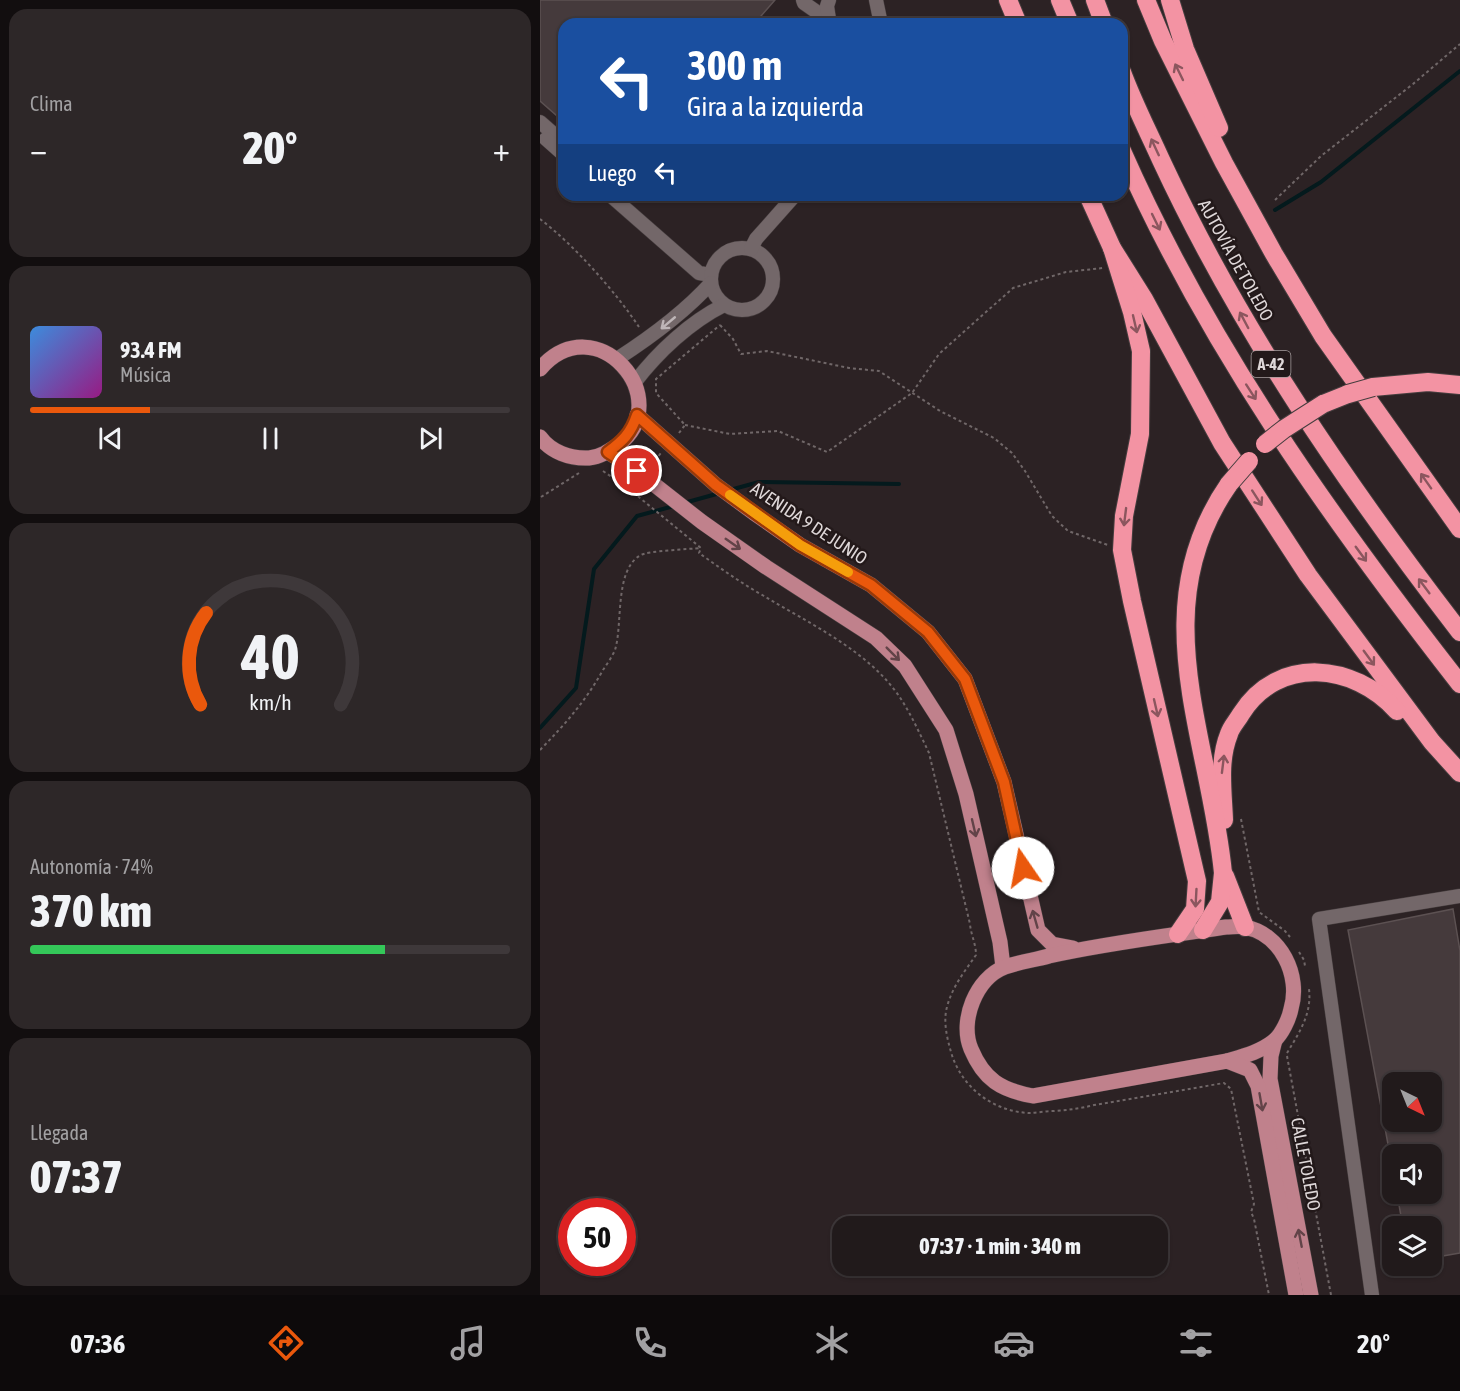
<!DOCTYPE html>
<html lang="es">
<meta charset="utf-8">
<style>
body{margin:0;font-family:"Asap Condensed",sans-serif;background:#2d2728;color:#f1f3f6;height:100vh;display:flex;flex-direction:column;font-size:22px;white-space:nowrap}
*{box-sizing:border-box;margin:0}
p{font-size:20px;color:#a2a1a3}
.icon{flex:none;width:33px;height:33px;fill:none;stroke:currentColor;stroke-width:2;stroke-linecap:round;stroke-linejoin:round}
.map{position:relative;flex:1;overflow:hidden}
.drawer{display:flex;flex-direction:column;gap:9px;padding:9px;background:#120e0f;width:540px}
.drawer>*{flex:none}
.banner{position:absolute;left:18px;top:18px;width:570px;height:183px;border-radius:18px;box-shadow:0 2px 4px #0004,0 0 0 2px #3e383a;background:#1a4fa0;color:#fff;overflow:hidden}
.needle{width:39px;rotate:137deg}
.buttons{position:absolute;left:842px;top:1072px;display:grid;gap:12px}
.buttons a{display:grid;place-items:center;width:60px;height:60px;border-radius:12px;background:#211a1b;box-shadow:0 2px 4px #0004,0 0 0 2px #3e383a;font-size:30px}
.speed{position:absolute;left:18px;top:1198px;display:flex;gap:12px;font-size:30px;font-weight:700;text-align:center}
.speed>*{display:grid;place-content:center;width:78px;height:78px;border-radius:50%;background:#211a1b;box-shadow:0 2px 4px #0004,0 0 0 2px #3e383a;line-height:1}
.speed .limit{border:9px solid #d22;background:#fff;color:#111}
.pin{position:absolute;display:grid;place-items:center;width:51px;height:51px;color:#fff;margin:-26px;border:3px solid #fff;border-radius:50%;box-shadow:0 2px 6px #0007}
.me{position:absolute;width:66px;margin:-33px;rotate:348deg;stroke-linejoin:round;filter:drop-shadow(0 0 4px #0008)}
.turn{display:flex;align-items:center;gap:21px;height:126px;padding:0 30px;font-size:27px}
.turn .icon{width:78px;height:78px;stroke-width:2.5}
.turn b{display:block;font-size:42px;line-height:51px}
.then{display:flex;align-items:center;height:57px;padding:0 30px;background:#0003;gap:12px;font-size:22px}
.big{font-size:45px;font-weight:800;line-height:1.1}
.drawer .widget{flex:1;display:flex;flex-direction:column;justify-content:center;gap:9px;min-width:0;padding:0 21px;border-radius:18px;background:#2d2728}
.drawer .dial{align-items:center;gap:0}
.dial svg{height:156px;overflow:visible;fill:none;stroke:#3e383a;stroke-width:7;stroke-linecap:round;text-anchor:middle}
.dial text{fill:#f1f3f6;stroke:none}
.song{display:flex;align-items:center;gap:18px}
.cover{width:72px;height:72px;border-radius:9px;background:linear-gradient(135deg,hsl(210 70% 55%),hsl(310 70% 35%))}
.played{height:6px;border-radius:3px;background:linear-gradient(90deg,#ea580c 25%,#3e383a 25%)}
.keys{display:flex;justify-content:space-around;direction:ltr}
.heat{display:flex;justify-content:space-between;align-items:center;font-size:33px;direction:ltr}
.charge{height:9px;border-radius:4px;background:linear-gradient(90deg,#34c759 74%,#3e383a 0)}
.trip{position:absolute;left:292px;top:1216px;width:336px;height:60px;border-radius:18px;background:#211a1b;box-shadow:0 2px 4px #0004,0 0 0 2px #3e383a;font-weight:800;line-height:60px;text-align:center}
.tab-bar{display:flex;height:96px;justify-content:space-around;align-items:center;background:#0d0a0b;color:#a2a1a3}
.tab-bar .icon{width:42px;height:42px}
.tab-bar .current{color:#ea580c}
.tab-bar b{font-size:27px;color:#f1f3f6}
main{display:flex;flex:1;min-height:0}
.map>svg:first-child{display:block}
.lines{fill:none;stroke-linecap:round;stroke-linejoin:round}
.stream{stroke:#041a1d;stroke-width:4}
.building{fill:#453a3c;stroke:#5c5152;stroke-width:1.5;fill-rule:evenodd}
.minor-casing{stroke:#453d3e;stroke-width:15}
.major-casing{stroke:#453d3e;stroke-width:16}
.highway-casing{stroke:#453d3e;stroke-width:20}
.path{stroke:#706768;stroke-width:2;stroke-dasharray:3 3;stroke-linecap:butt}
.minor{stroke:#736769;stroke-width:14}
.major{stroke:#c0818c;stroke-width:15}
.highway{stroke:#f393a3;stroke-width:18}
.highway-bridge-casing{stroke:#453d3e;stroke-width:20;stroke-linecap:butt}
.highway-bridge{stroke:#f393a3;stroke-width:18}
.oneway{stroke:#8b565e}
.oneway2{stroke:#beb5b7}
.oneway3{stroke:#624348}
.route-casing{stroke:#983908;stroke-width:15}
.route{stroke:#ea580c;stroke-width:10}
.slow{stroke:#f59e0b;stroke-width:10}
.labels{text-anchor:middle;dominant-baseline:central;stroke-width:5;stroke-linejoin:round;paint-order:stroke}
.shield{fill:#23191a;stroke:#a69e9f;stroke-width:1.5}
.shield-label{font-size:16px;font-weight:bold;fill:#ded7d8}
.street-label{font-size:18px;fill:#ded7d8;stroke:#23191a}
</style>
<main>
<section class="drawer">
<div class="widget"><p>Clima</p>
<div class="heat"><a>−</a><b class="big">20°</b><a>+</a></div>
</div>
<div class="widget">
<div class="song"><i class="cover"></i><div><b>93.4 FM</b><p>Música</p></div></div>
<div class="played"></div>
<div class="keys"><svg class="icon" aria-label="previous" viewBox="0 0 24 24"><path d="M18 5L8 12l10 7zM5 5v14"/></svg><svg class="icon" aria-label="pause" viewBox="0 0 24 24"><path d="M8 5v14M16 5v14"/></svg><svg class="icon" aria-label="next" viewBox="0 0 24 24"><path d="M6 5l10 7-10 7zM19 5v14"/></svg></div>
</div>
<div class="widget dial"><svg viewBox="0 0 100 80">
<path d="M14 69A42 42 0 1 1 86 69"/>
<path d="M14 69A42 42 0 0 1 17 22" stroke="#ea580c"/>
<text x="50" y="56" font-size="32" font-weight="700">40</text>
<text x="50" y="72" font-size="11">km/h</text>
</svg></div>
<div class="widget"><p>Autonomía · 74%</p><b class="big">370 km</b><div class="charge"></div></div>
<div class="widget"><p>Llegada</p><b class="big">07:37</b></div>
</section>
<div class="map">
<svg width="920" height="1295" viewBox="0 0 920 1295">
<rect width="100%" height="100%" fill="#2c2224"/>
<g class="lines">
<g class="stream">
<path d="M735,210L781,182L920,71"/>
<path d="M190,490L219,482L359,484"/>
<path d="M144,503L180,493"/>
<path d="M0,728L36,688L54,569L97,516L134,506"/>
</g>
</g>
<g class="building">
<path d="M0,0H235L214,24H24V122L0,101Z"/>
<path d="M913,909L920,951V1253L891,1258V1227H863L857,1194H891V1155H850L808,930ZM852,1083H891V1122H852Z"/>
</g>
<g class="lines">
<g class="minor-casing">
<g id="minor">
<path d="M263,0L264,3L294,24"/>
<path d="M336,0L341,24"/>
<path d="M289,19L287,6L289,0"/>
<path d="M0,122L24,143"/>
<path d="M6,139L24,155"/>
<path d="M70,195L159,273L171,275"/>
<circle cx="202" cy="279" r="31"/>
<path d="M211,249L216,239L255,195"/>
<path d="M77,359C111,337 144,313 171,283"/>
<path d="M95,382C118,352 150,322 184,305"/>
<path d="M832,1295L779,919L920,896"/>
</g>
</g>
<g class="major-casing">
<g id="major">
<path d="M0,369C56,304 138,400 78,445C69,451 60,457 49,458C30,459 11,452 0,437"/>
<path d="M97,415L176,485L214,513L260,545L331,585L388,632L425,679L464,782L498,930L512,944L533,948"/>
<path d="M68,452L97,471L162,522L226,567L336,638L365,666L406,730L426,794L460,942L463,967"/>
<path d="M686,927C692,927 699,926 704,927C741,933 761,976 751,1009C749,1019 742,1034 734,1041C720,1052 704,1056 687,1061L493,1096C461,1090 444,1080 431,1049C419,1021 436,978 465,967C478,962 495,960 509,956C567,943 627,936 686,927Z"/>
<path d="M735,1040L731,1056L730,1079L771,1295"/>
<path d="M687,1061L710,1070L718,1086L756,1295"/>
</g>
</g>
<g class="highway-casing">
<g id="highway">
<path d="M468,0L478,24"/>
<path d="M520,0L530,24"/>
<path d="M555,0L564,24"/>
<path d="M606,0L623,41L684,163L734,254L783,336L920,529"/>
<path d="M630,0L645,49L679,128"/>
<path d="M582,72C593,102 608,131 621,160C700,330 806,484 920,632"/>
<path d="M582,151C668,346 789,516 920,684"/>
<path d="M548,195L572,248L604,299L682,443L768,575L892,742L920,773"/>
<path d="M572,248L592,312L601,351L600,434L584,516L582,550L592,601L657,881L655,909L638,934"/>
<path d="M833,387L888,382L920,385"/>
<path d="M783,404L808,394"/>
<path d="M684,820C683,792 678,761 689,734C691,727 697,721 701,714C738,655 814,663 857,711"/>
<path d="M685,876L705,927"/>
<path d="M663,930L680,902L683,873C670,738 602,609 689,484"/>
</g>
</g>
<g class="path">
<path d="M735,200L781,156L873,84L920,44"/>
<path d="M0,219C34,245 75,291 99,327"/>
<path d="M180,325L193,339L201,354L227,351L309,368L339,371L400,411L454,438L472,453L485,471L512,516L528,531L568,545"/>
<path d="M145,425L190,434L238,431L287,452L372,393L399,354L473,288L526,272L563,268"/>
<path d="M139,433L145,425L116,393V379L180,325"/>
<path d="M111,465L121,453"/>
<path d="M63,471L89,489"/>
<path d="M93,484L89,489L161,548L159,553C180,568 201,583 224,596C270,624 327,650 359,696C371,714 380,734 389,753L430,924C431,935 436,944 436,955C425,971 412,987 407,1007C403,1021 407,1038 411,1052C421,1087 453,1112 490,1113C497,1113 505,1111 513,1111C527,1110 539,1109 554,1105L684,1083L691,1089L714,1204L711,1212L714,1219L729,1295"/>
<path d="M1,497L39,473"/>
<path d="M0,750C26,723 45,702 63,670C67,664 72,657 75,650C83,625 74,569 101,555C107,551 150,549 161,548"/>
<path d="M701,819L719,912L745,931L750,937"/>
<path d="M759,952L764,960L765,966"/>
<path d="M747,1053C759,1033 772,1014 769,989"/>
<path d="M747,1056L791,1295"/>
</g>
<use href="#minor" class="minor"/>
<use href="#major" class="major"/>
<use href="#highway" class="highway"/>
<g class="highway-bridge-casing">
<g id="highway-bridge">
<path d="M808,394L833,387"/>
<path d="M725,444L744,429L783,404"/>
<path d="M689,484L709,461"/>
</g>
</g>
<use href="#highway-bridge" class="highway-bridge"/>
</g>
<defs><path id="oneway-shaft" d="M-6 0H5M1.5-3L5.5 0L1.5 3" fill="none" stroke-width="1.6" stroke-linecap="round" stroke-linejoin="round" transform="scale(1.5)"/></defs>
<g class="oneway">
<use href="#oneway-shaft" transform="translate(639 72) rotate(-116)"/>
<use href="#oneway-shaft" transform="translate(615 147) rotate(-115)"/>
<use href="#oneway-shaft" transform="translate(616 222) rotate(64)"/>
<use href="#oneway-shaft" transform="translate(704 320) rotate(-118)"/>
<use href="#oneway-shaft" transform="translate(595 324) rotate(77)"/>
<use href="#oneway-shaft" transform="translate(711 392) rotate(57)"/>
<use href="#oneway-shaft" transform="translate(886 481) rotate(-125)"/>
<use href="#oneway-shaft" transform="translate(717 498) rotate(57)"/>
<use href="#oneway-shaft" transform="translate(585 517) rotate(97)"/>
<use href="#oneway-shaft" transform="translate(821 554) rotate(54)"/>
<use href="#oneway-shaft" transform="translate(884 586) rotate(-127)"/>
<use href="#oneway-shaft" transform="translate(829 658) rotate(54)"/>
<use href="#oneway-shaft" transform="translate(616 708) rotate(77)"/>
<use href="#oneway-shaft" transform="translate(683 764) rotate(-83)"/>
<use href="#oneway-shaft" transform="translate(656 898) rotate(93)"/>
</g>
<use class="oneway2" href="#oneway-shaft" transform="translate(128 323) rotate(140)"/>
<g class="oneway3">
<use href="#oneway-shaft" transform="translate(193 544) rotate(35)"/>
<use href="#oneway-shaft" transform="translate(353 654) rotate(45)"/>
<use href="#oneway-shaft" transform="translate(434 828) rotate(77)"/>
<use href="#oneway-shaft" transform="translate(495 919) rotate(-106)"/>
<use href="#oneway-shaft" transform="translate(721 1102) rotate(80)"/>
<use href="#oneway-shaft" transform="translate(760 1238) rotate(-101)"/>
</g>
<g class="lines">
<g class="route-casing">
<path id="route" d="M97,471L68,452C83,441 91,433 97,415L176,485L260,545L331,585L388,632L425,679L464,782L483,868"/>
</g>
<use href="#route" class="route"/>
<path class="slow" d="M190,495L260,545L308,572"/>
</g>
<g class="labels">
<rect class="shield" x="711.5" y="351" width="39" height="26" rx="4.5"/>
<g class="shield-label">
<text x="731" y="364">A-42</text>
</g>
<g class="street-label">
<text transform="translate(696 260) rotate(61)">AUTOVÍA DE TOLEDO</text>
<text transform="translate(269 523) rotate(33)">AVENIDA 9 DE JUNIO</text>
<text transform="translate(766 1164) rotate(79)">CALLE TOLEDO</text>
</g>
</g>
</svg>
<div class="buttons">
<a><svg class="needle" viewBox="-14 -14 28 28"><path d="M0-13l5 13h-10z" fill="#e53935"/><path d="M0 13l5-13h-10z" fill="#a2a1a3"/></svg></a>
<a><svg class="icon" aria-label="sound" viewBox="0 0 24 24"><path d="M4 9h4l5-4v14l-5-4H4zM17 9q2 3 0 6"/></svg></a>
<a><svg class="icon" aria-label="layers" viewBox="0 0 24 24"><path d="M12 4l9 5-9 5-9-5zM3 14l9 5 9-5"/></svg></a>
</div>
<div class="speed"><div class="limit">50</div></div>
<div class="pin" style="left:97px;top:471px;background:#d93025"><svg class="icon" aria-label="arrive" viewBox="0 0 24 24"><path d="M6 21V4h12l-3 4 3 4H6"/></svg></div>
<svg class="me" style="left:483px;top:868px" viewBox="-20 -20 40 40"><circle r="19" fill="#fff"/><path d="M0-13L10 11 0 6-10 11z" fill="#ea580c"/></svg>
<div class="trip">07:37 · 1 min · 340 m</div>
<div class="banner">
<div class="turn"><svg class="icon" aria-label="left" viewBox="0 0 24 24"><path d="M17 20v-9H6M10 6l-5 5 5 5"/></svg><div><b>300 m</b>Gira a la izquierda</div></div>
<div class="then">Luego<svg class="icon" aria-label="left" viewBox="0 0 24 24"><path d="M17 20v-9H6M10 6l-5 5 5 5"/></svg></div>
</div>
</div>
</main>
<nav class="tab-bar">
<b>07:36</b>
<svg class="icon current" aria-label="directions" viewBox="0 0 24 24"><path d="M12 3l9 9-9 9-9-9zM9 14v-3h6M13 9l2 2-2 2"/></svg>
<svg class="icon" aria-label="music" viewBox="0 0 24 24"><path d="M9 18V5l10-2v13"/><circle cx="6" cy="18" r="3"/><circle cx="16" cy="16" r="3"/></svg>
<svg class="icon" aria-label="phone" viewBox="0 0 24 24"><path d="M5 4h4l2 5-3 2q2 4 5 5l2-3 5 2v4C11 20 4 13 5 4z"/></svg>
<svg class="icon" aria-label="climate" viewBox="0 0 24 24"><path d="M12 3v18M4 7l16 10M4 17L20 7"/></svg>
<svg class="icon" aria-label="car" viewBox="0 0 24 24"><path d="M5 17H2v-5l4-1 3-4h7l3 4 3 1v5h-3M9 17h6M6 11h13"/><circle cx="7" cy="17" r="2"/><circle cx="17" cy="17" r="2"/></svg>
<svg class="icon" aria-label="filters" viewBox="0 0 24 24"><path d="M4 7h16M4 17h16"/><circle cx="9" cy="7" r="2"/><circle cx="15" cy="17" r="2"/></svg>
<b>20°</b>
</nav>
